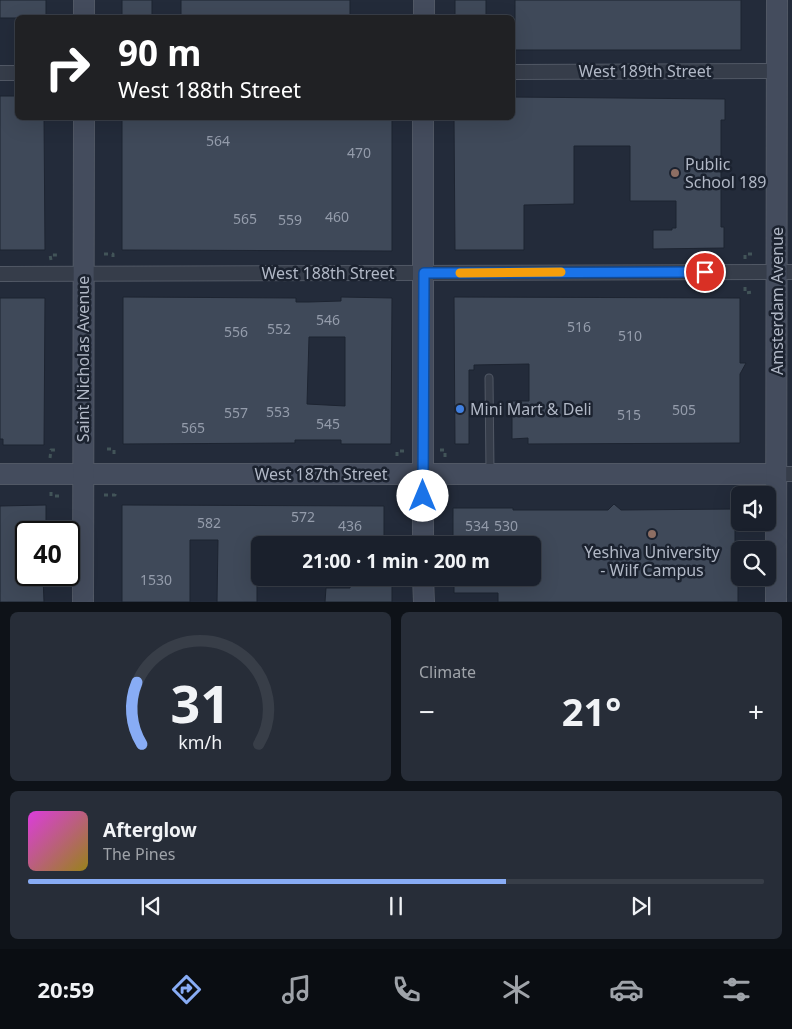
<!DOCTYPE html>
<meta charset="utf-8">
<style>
body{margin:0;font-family:"Noto Sans",sans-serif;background:#272d38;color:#f1f3f6;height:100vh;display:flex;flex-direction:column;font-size:19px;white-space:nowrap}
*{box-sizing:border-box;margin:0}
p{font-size:16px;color:#9fa3a9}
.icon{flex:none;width:28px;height:28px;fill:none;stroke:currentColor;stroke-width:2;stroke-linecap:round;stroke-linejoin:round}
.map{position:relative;height:602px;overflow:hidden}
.drawer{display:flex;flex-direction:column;gap:10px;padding:10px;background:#0e1218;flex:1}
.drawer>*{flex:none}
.guide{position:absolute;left:15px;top:15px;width:500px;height:105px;border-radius:8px;box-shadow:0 5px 20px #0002,0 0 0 1px #383e48;background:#202124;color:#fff;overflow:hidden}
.tools{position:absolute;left:731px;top:486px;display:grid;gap:10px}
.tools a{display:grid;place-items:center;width:45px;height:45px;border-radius:8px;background:#1a202c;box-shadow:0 5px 20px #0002,0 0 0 1px #383e48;font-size:25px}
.speed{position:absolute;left:15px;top:521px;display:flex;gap:10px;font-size:25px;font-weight:700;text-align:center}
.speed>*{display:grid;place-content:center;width:65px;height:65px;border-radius:50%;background:#1a202c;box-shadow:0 5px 20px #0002,0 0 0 1px #383e48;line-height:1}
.speed .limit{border:2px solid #111;border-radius:8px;background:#fff;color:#111}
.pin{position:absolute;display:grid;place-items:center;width:42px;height:42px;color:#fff;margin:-21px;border:2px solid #fff;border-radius:50%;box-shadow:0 1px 5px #0007}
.me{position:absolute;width:55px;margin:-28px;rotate:0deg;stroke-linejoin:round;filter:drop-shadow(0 0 4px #0008)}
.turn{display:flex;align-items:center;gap:18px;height:105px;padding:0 20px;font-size:22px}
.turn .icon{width:65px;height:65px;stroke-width:2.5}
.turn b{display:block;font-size:35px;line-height:42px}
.big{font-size:38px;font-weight:700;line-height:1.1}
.drawer .card{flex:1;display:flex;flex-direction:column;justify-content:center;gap:8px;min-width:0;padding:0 18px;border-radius:8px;background:#272d38}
.drawer .dial{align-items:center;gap:0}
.dial svg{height:130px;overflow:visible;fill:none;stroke:#383e48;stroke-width:7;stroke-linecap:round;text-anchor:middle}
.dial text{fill:#f1f3f6;stroke:none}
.song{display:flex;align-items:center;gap:15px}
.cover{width:60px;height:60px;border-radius:8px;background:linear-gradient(135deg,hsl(300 70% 55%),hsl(50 70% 35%))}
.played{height:5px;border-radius:2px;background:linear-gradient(90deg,#88acf5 65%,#383e48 65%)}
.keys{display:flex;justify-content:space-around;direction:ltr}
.heat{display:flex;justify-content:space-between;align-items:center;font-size:28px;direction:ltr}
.drawer .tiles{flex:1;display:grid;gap:10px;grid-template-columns:1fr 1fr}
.card:last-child{grid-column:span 2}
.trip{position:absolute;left:251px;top:536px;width:290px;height:50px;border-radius:8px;background:#1a202c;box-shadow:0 5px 20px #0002,0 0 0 1px #383e48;font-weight:700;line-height:50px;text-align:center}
.tab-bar{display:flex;height:80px;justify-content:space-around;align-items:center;background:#0a0d12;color:#9fa3a9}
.tab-bar .icon{width:35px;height:35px}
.tab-bar .on{color:#88acf5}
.tab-bar b{font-size:22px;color:#f1f3f6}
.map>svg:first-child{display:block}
.building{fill:#3f4959;stroke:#1d2431;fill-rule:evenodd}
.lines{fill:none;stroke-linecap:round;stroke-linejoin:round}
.lane-casing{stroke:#515865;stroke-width:9}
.street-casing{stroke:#515865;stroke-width:16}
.secondary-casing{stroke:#515865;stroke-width:22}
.path{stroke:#425458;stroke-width:3;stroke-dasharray:4 4;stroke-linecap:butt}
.lane{stroke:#363d4a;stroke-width:7}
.street{stroke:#363d4a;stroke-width:14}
.secondary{stroke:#444c5d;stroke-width:20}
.route-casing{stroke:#114b97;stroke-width:12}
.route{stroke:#1a73e8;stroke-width:9}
.slow{stroke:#f59e0b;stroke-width:9}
.education-dot{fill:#8d6e63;stroke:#1b222f;stroke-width:2}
.shop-dot{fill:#3f7fe0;stroke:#1b222f;stroke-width:2}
.labels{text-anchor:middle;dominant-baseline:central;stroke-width:5;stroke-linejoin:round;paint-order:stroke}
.number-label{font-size:14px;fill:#949cab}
.street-label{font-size:16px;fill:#b1b8c6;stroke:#1b222f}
.poi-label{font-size:16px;fill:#b1b8c6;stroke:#1b222f;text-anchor:start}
</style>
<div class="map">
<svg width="792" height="602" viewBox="0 0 792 602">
<rect width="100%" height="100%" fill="#232b3a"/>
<g class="building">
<rect x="0" y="0" width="46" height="18"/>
<rect x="122" y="0" width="30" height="18"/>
<rect x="181" y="0" width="169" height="18"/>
<rect x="455" y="0" width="31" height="18"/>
<rect x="515" y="0" width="226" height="50"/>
<path d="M0,96H18V118H44L45,250H0Z"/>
<path d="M512,97L725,99V120H721V227H724V248L653,249V230H672V228H676V201H630V146H574V204L524,205V250H455L454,118H512Z"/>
<path d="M122,118H392V251L122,250Z"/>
<path d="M123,297L296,298V302H309L341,301V297L392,298L391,444H341V440H295V443L123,444ZM309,337H345V406L307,404Z"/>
<path d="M454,297L740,298V363H746L740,374V443L528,444V438L512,439V401H529V364L474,365V370H469V444H455Z"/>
<path d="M0,298H45L44,445H3V439H0Z"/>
<path d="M614,504L621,510L735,509V565L740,571V576L738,578V602H498V593H454V578H532V545H529V541L469,542V545H453V508H513V510H608Z"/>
<path d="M46,505V532H26V575H43L44,602H0V506Z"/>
<path d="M122,505L384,506V545L310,543V545H257V602H217L218,540H190V602H122Z"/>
<path d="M351,578H392V602H325L326,588H350Z"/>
</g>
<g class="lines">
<g class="lane-casing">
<path id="lane" d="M489,378L490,471"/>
</g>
<g class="street-casing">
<g id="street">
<path d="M512,72L777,71"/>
<path d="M0,73H18"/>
<path d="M0,274L792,272"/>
<path d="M776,474H792"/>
</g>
</g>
<g class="secondary-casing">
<g id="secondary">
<path d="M84,18V0"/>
<path d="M424,18V0"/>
<path d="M0,474H776"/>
<path d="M423,545V118"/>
<path d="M423,578L424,602"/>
<path d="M83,602L84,118"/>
<path d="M776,602L777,0"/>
</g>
</g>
<g class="path">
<path d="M104,254H113V259"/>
<path d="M745,259V254H752"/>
<path d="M51,260L50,255H58"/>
<path d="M745,287V293L754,292"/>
<path d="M107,449H114V455"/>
<path d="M440,450H445V458"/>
<path d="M397,456V451H405"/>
<path d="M50,458L51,450H58"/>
<path d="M398,490V496H405"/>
<path d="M51,492V496H60"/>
<path d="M104,495H115V491"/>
</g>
<use href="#lane" class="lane"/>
<use href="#street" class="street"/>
<use href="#secondary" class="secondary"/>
</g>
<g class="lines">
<g class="route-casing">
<path id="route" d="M423,496L424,273L705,272"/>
</g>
<use href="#route" class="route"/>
<path class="slow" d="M460,273L561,272"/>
</g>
<g class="education-dot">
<circle cx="675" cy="173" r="5"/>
<circle cx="652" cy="534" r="5"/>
</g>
<circle class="shop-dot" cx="460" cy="409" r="5"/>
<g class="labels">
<g class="number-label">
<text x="218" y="140">564</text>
<text x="359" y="152">470</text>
<text x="337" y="216">460</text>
<text x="245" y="218">565</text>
<text x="290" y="219">559</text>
<text x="328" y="319">546</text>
<text x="579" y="326">516</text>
<text x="279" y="328">552</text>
<text x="236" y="331">556</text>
<text x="630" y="335">510</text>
<text x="684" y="409">505</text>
<text x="278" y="411">553</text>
<text x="236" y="412">557</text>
<text x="629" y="414">515</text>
<text x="328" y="423">545</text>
<text x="193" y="427">565</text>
<text x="303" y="516">572</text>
<text x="209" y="522">582</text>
<text x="350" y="525">436</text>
<text x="477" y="525">534</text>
<text x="506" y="525">530</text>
<text x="156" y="579">1530</text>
</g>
<g class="street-label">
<text x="645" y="71">West 189th Street</text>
<text x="328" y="273">West 188th Street</text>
<text transform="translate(777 301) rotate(-90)">Amsterdam Avenue</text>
<text transform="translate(83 359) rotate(-90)">Saint Nicholas Avenue</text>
<text x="321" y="474">West 187th Street</text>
</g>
<g class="poi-label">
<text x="685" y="164">Public<tspan x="685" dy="18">School 189</tspan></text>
<text x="470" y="409">Mini Mart &amp; Deli</text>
<text x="652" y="552" text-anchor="middle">Yeshiva University<tspan x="652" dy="18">- Wilf Campus</tspan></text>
</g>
</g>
</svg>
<div class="tools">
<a><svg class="icon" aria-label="sound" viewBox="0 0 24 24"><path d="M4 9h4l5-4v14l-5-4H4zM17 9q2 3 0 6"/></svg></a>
<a><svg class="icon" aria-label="search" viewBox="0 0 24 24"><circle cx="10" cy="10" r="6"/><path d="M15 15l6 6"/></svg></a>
</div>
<div class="speed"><div class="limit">40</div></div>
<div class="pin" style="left:705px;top:272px;background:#d93025"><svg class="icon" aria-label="arrive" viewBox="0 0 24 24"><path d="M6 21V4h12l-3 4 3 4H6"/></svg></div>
<svg class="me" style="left:423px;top:496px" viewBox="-20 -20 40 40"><circle r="19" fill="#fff"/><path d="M0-13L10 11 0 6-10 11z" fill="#1a73e8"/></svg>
<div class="trip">21:00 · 1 min · 200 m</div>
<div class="guide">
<div class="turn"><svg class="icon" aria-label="right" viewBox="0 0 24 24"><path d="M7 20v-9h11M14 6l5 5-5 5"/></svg><div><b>90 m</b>West 188th Street</div></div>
</div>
</div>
<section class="drawer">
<div class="tiles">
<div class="card dial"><svg viewBox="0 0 100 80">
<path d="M14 69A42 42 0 1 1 86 69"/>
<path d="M14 69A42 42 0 0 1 11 31" stroke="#88acf5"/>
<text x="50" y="56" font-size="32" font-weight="700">31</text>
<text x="50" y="72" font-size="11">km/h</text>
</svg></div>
<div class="card"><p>Climate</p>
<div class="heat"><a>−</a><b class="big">21°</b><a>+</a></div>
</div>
<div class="card">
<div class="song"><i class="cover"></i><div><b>Afterglow</b><p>The Pines</p></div></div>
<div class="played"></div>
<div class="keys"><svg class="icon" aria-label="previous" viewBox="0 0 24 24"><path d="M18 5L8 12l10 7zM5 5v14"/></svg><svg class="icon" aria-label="pause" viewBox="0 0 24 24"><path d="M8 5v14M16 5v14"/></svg><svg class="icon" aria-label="next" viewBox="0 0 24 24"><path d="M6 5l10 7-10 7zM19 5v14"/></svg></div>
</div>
</div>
</section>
<nav class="tab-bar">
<b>20:59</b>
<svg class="icon on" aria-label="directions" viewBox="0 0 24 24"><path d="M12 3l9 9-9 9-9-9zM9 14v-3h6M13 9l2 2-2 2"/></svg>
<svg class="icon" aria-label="music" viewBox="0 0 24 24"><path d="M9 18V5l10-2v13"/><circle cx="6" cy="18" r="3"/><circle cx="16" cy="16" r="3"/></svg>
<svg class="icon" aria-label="phone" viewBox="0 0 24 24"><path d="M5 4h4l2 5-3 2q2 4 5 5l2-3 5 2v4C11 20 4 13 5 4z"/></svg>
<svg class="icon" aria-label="climate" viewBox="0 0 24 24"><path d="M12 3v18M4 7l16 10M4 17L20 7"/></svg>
<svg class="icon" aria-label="car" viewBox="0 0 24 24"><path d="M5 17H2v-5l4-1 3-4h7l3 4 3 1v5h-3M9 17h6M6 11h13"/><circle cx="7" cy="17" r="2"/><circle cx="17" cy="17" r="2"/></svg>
<svg class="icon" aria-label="filters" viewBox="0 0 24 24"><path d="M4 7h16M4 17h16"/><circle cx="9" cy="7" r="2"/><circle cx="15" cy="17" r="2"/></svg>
</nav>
